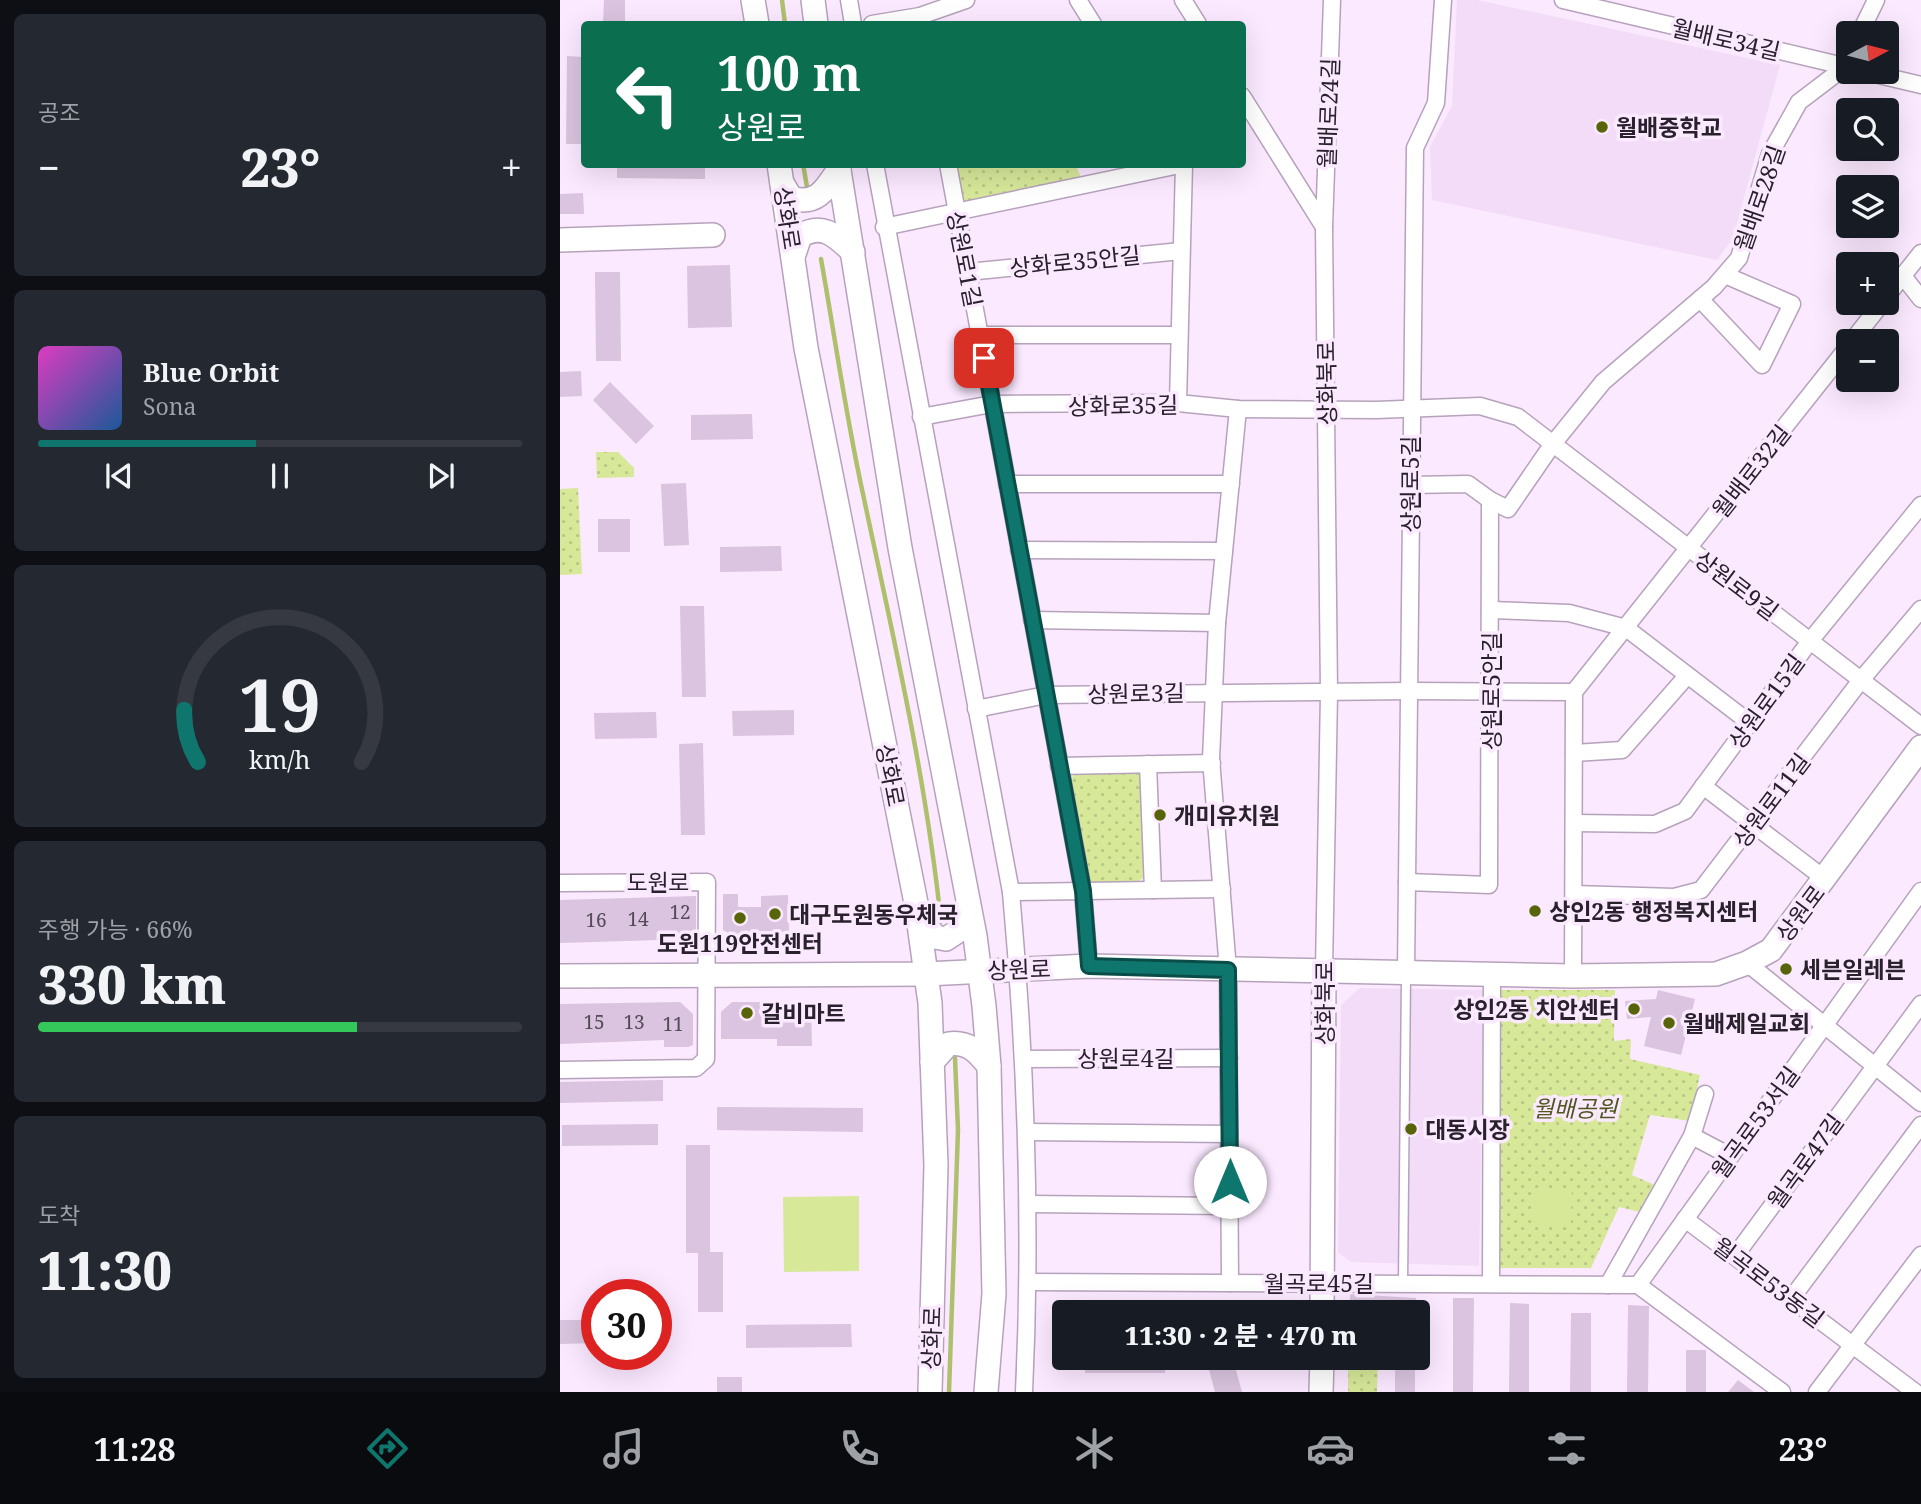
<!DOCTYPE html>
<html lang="ko">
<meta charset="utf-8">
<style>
body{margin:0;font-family:"Noto Serif","Noto Sans KR",serif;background:#242831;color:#f1f3f6;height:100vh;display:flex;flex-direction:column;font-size:26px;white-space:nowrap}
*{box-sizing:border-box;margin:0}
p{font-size:23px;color:#9ea1a6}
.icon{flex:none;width:38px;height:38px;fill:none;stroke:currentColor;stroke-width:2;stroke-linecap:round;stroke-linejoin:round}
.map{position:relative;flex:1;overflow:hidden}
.sheet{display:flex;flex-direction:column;gap:14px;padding:14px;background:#0d0f14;width:560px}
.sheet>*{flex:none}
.hud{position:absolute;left:21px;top:21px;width:665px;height:147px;border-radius:7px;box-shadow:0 7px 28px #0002;background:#0b6e4f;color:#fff;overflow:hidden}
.needle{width:46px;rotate:83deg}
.controls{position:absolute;left:1276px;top:21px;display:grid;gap:14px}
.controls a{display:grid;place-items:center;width:63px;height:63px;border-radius:7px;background:#171b24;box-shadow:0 7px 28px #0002;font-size:35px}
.speed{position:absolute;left:21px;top:1279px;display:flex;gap:14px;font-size:35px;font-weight:700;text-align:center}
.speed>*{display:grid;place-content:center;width:91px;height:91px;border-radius:50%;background:#171b24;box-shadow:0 7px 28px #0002;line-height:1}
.speed .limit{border:10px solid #d22;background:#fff;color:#111}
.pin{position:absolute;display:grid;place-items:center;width:60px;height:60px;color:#fff;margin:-30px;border-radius:14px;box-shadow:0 4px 10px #0006}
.me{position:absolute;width:77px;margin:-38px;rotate:0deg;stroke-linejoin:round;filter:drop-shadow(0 0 5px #0008)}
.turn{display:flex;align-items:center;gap:24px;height:147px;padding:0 21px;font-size:32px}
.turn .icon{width:91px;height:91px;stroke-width:2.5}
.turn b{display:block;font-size:49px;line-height:60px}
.big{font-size:52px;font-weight:800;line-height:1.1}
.sheet .card{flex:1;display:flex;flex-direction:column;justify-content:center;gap:10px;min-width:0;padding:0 24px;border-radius:10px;background:#242831}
.sheet .dial{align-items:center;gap:0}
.dial svg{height:182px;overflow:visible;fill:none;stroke:#363941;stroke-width:7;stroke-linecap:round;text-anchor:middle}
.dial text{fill:#f1f3f6;stroke:none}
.song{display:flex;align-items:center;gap:21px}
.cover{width:84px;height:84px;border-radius:10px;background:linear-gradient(135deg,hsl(310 70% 55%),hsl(210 70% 35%))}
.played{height:7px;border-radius:4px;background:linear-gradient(90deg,#0f766e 45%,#363941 45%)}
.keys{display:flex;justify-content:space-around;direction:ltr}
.heat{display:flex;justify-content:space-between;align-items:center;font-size:38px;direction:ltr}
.charge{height:10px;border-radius:5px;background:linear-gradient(90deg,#34c759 66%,#363941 0)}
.trip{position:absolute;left:492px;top:1300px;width:378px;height:70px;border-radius:7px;background:#171b24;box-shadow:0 7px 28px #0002;font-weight:800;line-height:70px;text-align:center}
.dock{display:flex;height:112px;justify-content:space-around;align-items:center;background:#090b0e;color:#9ea1a6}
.dock .icon{width:49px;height:49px}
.dock .active{color:#0f766e}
.dock b{font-size:32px;color:#f1f3f6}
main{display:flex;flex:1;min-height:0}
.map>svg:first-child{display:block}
.built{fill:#f2dcf7}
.park{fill:url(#park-dots)}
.pitch{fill:#d7e899}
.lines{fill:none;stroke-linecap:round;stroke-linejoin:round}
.stream{stroke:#afc06d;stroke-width:4.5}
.building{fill:#dac4df}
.lane-casing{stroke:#b6a2bc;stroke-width:11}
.street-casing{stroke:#b6a2bc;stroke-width:19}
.secondary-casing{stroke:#b6a2bc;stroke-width:26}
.lane{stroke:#fff;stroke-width:8}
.street{stroke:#fff;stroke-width:16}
.secondary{stroke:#fff;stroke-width:23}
.route-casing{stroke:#0a4d48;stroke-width:18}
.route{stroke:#0f766e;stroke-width:12}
.poi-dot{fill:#576408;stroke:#fbe9ff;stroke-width:2.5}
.labels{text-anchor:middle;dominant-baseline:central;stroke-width:7;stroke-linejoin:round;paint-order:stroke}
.number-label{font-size:19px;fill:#554a58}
.street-label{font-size:23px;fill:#29212b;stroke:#fbe9ff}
.poi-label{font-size:23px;font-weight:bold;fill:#29212b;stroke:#fbe9ff;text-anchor:start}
.park-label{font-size:23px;font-style:italic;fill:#4e581c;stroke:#fbe9ff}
</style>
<main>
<section class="sheet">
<div class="card"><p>공조</p>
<div class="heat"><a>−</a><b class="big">23°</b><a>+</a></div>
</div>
<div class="card">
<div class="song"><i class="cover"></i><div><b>Blue Orbit</b><p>Sona</p></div></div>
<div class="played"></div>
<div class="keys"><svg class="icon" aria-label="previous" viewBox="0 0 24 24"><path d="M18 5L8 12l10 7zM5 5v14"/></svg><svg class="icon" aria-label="pause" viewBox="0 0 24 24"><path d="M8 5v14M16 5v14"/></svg><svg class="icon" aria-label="next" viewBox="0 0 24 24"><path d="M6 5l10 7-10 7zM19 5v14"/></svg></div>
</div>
<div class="card dial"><svg viewBox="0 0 100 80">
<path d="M14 69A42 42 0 1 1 86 69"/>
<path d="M14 69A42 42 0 0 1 8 46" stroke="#0f766e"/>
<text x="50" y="56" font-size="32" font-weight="700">19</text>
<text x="50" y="72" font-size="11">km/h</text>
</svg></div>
<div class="card"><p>주행 가능 · 66%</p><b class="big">330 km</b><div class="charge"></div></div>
<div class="card"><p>도착</p><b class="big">11:30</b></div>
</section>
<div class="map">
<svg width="1361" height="1392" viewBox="0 0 1361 1392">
<defs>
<pattern id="park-dots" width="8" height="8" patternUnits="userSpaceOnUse" patternTransform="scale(1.75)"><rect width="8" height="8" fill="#d7e899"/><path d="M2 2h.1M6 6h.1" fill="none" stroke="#b9c784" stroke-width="1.8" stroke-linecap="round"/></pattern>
</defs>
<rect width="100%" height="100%" fill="#fbe9ff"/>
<g class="built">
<path d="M897,0H917L1220,65L1173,238L1157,260L872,200L870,147L892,106Z"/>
<path d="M800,988L924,990L919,1266L792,1262L778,1253L781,1005Z"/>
</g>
<g class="park">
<path d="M394,165H516L521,178L402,204Z"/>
<path d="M36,452H58L74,468V477L37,478Z"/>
<path d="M18,488L22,574L0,575V489Z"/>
<path d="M579,767L585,774L588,875L577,882L532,883L525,875L510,780L518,770Z"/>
<path d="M941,990H1055L1054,1041L1071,1039L1070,1059L1140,1075L1130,1121L1090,1115L1072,1175L1097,1186L1084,1213L1059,1207L1031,1268H940Z"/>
<path d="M788,1358H818L817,1392H788Z"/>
</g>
<g class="pitch">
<path d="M975,1188H1012L1011,1226H975Z"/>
<path d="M299,1196V1271L224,1272L223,1197Z"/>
</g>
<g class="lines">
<g class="stream">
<path d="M222,0L225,24"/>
<path d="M243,164L247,187"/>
<path d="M261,259C275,337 286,417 303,494C333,636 366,777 381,922"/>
<path d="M389,1392L398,1130L395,1058"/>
</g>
</g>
<g class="building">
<path d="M44,0H65V24H43Z"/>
<path d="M7,56L24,57V144H6Z"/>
<path d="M57,164H145V179L57,178Z"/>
<path d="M23,193L24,214H0V194Z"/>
<path d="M170,265L172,327L128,328L127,266Z"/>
<path d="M35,272H60L61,361H36Z"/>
<path d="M21,371L22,396L0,397V372Z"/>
<path d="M50,382L94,426L76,444L33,400Z"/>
<path d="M192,414L193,439L131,440V415Z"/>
<path d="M126,483L129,545L104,546L101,484Z"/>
<rect x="38" y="519" width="32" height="33"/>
<path d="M221,546L222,571L160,572V547Z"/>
<path d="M120,606H144L146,697H122Z"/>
<path d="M234,710V735L173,736L172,711Z"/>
<path d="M96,712L97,738L35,739L34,713Z"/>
<path d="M143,743L145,835H121L119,744Z"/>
<path d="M163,894H178V907H201V896L228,895L229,932L171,935L163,930Z"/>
<path d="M136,896V933L131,939L0,943V900Z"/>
<path d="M1098,990L1135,999L1121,1055L1084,1046L1091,1017L1067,1019L1065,1001L1096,999Z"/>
<path d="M120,1002L133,1014V1045L128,1047H104V1040L0,1044V1004Z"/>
<path d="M172,1002H214V1008L251,1007L252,1046H217V1039H161V1012Z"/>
<path d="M103,1080V1101L0,1103V1082Z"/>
<path d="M157,1107L303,1108V1132L157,1130Z"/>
<path d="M98,1124V1145L2,1146V1125Z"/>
<path d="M126,1145H150V1252H163V1312H138V1253H126Z"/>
<path d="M790,1294L856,1298V1312H790Z"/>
<path d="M893,1298H914L913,1392H893Z"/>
<path d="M950,1303L969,1304V1392H949Z"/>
<path d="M1068,1305L1089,1306L1088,1392H1067Z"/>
<path d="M1011,1313H1031V1392H1010Z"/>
<path d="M96,1319H107L108,1343H96Z"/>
<path d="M0,1320H37V1343L0,1344Z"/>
<path d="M291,1324L292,1347L186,1348V1325Z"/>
<rect x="1126" y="1350" width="20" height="42"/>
<path d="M525,1358H606L605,1373H525Z"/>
<rect x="835" y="1358" width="20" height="34"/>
<path d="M673,1359L682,1392H655L648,1366Z"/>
<rect x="157" y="1377" width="25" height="15"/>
<path d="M1178,1380L1194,1392H1168Z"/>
</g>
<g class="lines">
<g class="lane-casing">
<path id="lane" d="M843,1283L846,976"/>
</g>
<g class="street-casing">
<g id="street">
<path d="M289,0L293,24"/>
<path d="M518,0L533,24"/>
<path d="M623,0L638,24"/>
<path d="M1003,0L1288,67"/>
<path d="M312,24L360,16L406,0"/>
<path d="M1300,33L1316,0"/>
<path d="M1306,72L1361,85"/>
<path d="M682,96L764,227L769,693L764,970"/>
<path d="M315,164L451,892C466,1059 472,1225 464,1392"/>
<path d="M388,164L523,891L529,966"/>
<path d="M324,227L624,164"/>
<path d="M764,227L772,0"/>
<path d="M408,272L621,251"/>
<path d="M1343,276L1361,299"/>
<path d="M1326,297L1361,253"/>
<path d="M1140,299L1202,365L1232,304L1165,275"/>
<path d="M419,335H619"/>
<path d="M1292,341L1322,303"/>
<path d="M618,403L624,164"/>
<path d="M361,417L432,404L618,403L678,409L816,410L920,406L958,417L1361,726"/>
<path d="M447,484H671"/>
<path d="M930,500L948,509L992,445L1043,382L1154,287L1179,258L1210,154L1239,102L1285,67L1288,60"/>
<path d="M459,550L664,551"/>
<path d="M931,610L1009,613L1066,628L1190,723"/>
<path d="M472,620L657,623"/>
<path d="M416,709L486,695L850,691L1014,692"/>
<path d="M1014,753L1062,750L1126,677"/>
<path d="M588,764L593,890"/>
<path d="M499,766L652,763"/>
<path d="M1143,786L1265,879"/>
<path d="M1014,823L1095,824L1125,811L1250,641L1361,505"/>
<path d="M847,882L929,885L930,500L908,484L850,485"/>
<path d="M0,883L147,882L146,1059L136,1068L0,1070"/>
<path d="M451,892L662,889"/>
<path d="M1014,894L1114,897L1141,890L1301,680L1361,609"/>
<path d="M1187,963L1361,1103"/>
<path d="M846,973L855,148L876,103L883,0"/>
<path d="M1013,976L1014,692L1288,347"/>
<path d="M463,1059L669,1058"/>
<path d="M467,1132L669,1134"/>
<path d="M1132,1136L1170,1156"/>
<path d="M469,1204L670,1206"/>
<path d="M1125,1219L1355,1392"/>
<path d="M1175,1256L1361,1004"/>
<path d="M469,1282L1078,1285L1222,1392"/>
<path d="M670,1283L668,970L651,759L657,623L678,409"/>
<path d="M931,1284L932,974"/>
<path d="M1048,1285L1132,1136L1145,1094"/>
<path d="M1078,1285L1361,891"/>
<path d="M1231,1299L1361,1125"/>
<path d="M1257,1392L1361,1255"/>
</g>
</g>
<g class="secondary-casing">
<g id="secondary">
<path d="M193,0L197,24"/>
<path d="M253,0L256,24"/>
<path d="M219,164L246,348L356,903L370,1003L376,1165L370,1392"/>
<path d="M278,164L340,548L415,936L424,1006L429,1066L434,1294L426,1392"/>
<path d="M222,183L231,198C257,206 266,189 279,169"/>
<path d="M0,240L153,235"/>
<path d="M234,254L240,236C263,222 276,236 293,252"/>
<path d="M359,917L375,937L386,939L401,929L407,906"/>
<path d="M0,976L366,974L529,966L1013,976L1156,974L1187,963L1211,950L1361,747"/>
<path d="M372,1062L388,1044C408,1041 417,1051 429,1066"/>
<path d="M762,1312L764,970"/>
<path d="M761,1392L762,1358"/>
</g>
</g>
<use href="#lane" class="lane"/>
<use href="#street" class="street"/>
<use href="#secondary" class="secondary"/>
</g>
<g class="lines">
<g class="route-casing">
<path id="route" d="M424,358L523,891L529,966L668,970L670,1182"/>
</g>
<use href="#route" class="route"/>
</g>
<g class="poi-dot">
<circle cx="1042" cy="127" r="7"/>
<circle cx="600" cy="815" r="7"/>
<circle cx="975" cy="911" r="7"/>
<circle cx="215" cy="914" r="7"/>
<circle cx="180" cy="918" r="7"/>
<circle cx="1226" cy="969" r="7"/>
<circle cx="1074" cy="1009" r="7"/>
<circle cx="187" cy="1013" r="7"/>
<circle cx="1109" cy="1023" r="7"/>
<circle cx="851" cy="1129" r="7"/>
</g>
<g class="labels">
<g class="number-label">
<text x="120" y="912">12</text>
<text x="78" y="919">14</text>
<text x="36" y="920">16</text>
<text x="34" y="1022">15</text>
<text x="74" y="1022">13</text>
<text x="113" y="1024">11</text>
</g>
<g class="street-label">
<text transform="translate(1166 39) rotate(13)">월배로34길</text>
<text transform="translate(768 113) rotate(-88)">월배로24길</text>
<text transform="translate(1199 198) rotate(-71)">월배로28길</text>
<text transform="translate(228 218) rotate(81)">상화로</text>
<text transform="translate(405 259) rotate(79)">상원로1길</text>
<text transform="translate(515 261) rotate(-6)">상화로35안길</text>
<text transform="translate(766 383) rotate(-91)">상화북로</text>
<text transform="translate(563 405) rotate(-1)">상화로35길</text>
<text transform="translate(1191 471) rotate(-52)">월배로32길</text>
<text transform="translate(850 484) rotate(-90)">상원로5길</text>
<text transform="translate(1177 585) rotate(37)">상원로9길</text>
<text transform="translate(931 691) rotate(-90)">상원로5안길</text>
<text transform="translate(576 693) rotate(-1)">상원로3길</text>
<text transform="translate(1206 701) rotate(-54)">상원로15길</text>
<text transform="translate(331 775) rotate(79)">상화로</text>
<text transform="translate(1211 800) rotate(-53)">상원로11길</text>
<text x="98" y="882">도원로</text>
<text transform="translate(1240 913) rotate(-53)">상원로</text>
<text transform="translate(459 969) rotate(-2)">상원로</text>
<text transform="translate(764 1003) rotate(-90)">상화북로</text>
<text x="566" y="1058">상원로4길</text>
<text transform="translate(1195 1122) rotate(-54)">월곡로53서길</text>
<text transform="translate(1245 1161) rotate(-54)">월곡로47길</text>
<text transform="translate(1209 1282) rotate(37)">월곡로53동길</text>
<text x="759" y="1283">월곡로45길</text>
<text transform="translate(371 1338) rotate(-88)">상화로</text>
</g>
<g class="poi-label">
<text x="1056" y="127">월배중학교</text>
<text x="614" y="815">개미유치원</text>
<text x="989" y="911">상인2동 행정복지센터</text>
<text x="229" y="914">대구도원동우체국</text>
<text x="180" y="943" text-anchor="middle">도원119안전센터</text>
<text x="1240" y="969">세븐일레븐</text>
<text x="1060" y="1009" text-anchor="end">상인2동 치안센터</text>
<text x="201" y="1013">갈비마트</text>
<text x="1123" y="1023">월배제일교회</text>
<text x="865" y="1129">대동시장</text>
</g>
<g class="park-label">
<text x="1015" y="1108">월배공원</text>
</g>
</g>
</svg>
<div class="controls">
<a><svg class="needle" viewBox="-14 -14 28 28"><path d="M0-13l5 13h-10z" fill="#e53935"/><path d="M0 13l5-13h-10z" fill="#9ea1a6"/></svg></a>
<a><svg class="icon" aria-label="search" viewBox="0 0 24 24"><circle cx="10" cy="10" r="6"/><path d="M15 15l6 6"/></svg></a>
<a><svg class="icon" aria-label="layers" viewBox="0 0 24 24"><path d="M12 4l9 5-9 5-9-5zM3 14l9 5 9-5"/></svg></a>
<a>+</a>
<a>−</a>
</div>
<div class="speed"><div class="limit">30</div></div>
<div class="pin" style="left:424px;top:358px;background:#d93025"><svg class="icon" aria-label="arrive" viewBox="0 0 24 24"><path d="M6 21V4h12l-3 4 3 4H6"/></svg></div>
<svg class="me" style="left:670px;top:1182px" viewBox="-20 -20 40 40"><circle r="19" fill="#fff"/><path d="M0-13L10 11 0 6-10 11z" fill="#0f766e"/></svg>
<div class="trip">11:30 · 2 분 · 470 m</div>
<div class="hud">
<div class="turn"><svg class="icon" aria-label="left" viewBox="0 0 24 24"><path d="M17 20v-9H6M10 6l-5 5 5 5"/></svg><div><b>100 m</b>상원로</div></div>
</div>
</div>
</main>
<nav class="dock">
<b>11:28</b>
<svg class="icon active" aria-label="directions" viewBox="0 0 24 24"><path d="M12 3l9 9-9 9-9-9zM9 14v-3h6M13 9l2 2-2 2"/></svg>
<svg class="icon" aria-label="music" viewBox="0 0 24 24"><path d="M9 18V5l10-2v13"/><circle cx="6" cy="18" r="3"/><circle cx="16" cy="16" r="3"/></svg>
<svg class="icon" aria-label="phone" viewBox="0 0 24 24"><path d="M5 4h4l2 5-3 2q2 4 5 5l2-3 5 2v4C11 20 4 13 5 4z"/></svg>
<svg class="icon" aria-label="climate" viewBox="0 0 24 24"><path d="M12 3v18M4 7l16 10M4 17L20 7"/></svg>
<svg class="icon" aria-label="car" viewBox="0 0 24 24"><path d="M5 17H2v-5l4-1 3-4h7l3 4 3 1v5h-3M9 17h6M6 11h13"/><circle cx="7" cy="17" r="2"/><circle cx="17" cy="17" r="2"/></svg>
<svg class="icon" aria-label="filters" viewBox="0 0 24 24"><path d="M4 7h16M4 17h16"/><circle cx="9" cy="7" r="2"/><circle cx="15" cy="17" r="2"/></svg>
<b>23°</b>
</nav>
